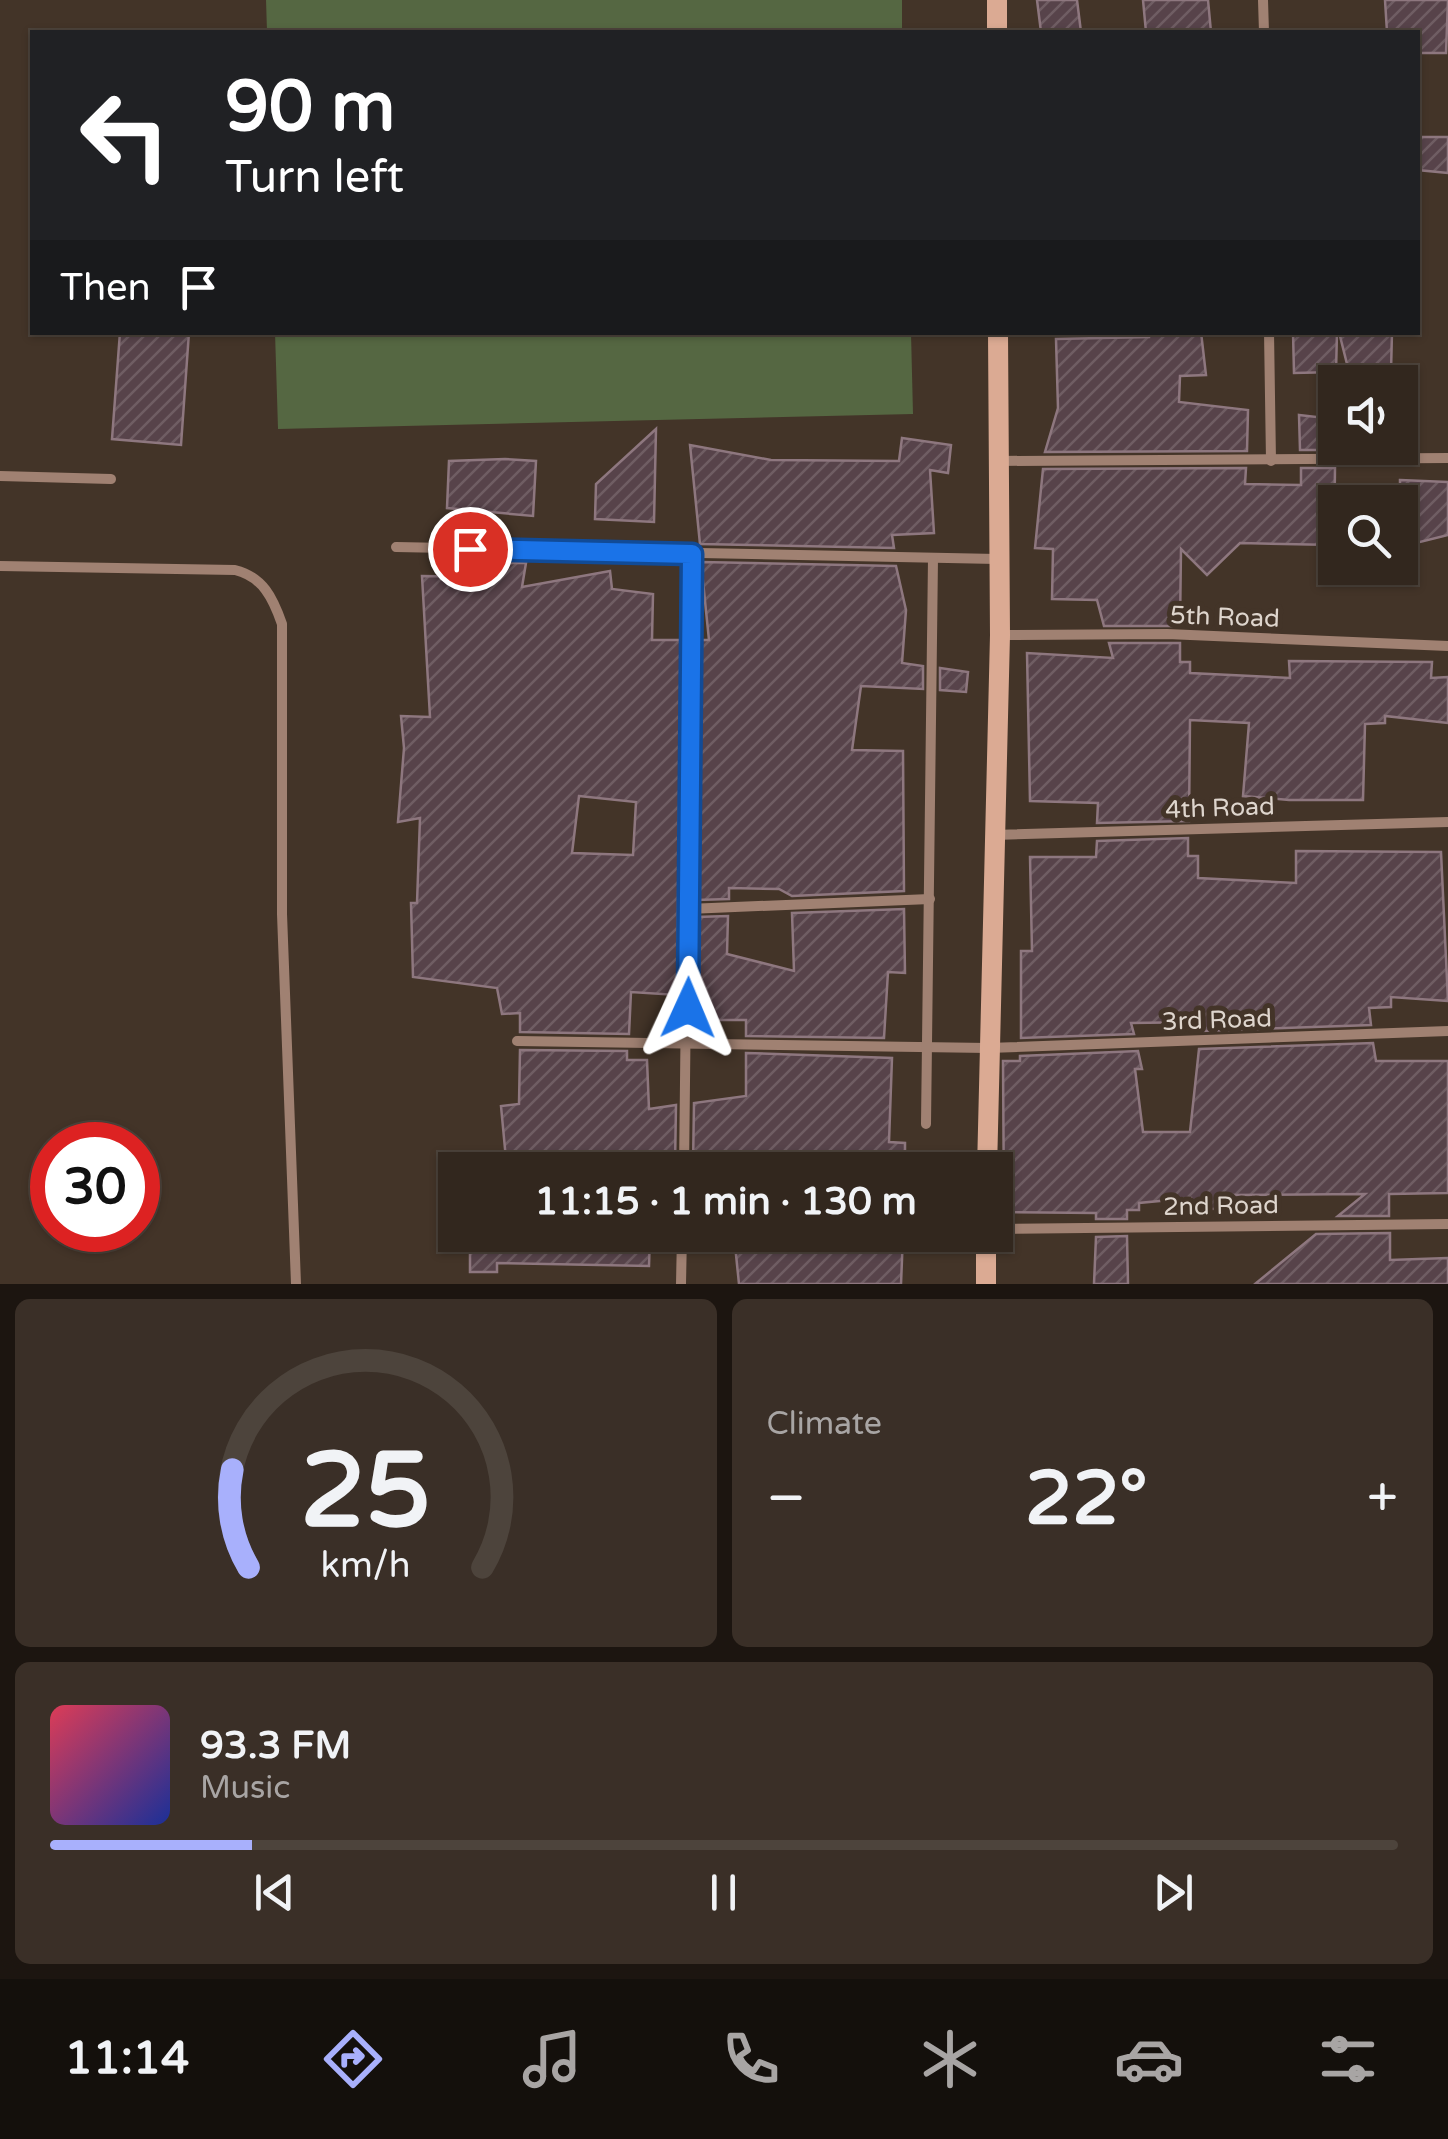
<!DOCTYPE html>
<meta charset="utf-8">
<style>
body{margin:0;font-family:"Varela Round",sans-serif;background:#3a2f27;color:#f1f3f6;height:100vh;display:flex;flex-direction:column;font-size:38px;white-space:nowrap}
*{box-sizing:border-box;margin:0}
p{font-size:32px;color:#a8a5a4}
.icon{flex:none;width:55px;height:55px;fill:none;stroke:currentColor;stroke-width:2;stroke-linecap:round;stroke-linejoin:round}
.map{position:relative;height:1284px;overflow:hidden}
.sheet{display:flex;flex-direction:column;gap:15px;padding:15px;background:#1c1510;flex:1}
.sheet>*{flex:none}
.top-card{position:absolute;left:30px;top:30px;width:1390px;height:305px;border-radius:0px;box-shadow:0 2px 8px #0004,0 0 0 2px #4d443c;background:#202124;color:#fff;overflow:hidden}
.buttons{position:absolute;left:1318px;top:365px;display:grid;gap:20px}
.buttons a{display:grid;place-items:center;width:100px;height:100px;border-radius:0px;background:#32271e;box-shadow:0 2px 8px #0004,0 0 0 2px #4d443c;font-size:50px}
.speed{position:absolute;left:30px;top:1122px;display:flex;gap:20px;font-size:50px;font-weight:700;text-align:center}
.speed>*{display:grid;place-content:center;width:130px;height:130px;border-radius:50%;background:#32271e;box-shadow:0 2px 8px #0004,0 0 0 2px #4d443c;line-height:1}
.speed .limit{border:15px solid #d22;background:#fff;color:#111}
.pin{position:absolute;display:grid;place-items:center;width:85px;height:85px;color:#fff;margin:-42px;border:5px solid #fff;border-radius:50%;box-shadow:0 2px 10px #0007}
.me{position:absolute;width:110px;margin:-55px;rotate:1deg;stroke-linejoin:round;filter:drop-shadow(0 0 8px #0008)}
.turn{display:flex;align-items:center;gap:35px;height:210px;padding:0 30px;font-size:45px}
.turn .icon{width:130px;height:130px;stroke-width:2.5}
.turn b{display:block;font-size:70px;line-height:85px}
.then{display:flex;align-items:center;height:95px;padding:0 30px;background:#0003;gap:20px;font-size:38px}
.big{font-size:75px;font-weight:800;line-height:1.1}
.sheet .widget{flex:1;display:flex;flex-direction:column;justify-content:center;gap:15px;min-width:0;padding:0 35px;border-radius:15px;background:#3a2f27}
.sheet .dial{align-items:center;gap:0}
.dial svg{height:260px;overflow:visible;fill:none;stroke:#4d443c;stroke-width:7;stroke-linecap:round;text-anchor:middle}
.dial text{fill:#f1f3f6;stroke:none}
.song{display:flex;align-items:center;gap:30px}
.cover{width:120px;height:120px;border-radius:15px;background:linear-gradient(135deg,hsl(350 70% 55%),hsl(230 70% 35%))}
.played{height:10px;border-radius:5px;background:linear-gradient(90deg,#a8b0fc 15%,#4d443c 15%)}
.keys{display:flex;justify-content:space-around;direction:ltr}
.heat{display:flex;justify-content:space-between;align-items:center;font-size:55px;direction:ltr}
.sheet .tiles{flex:1;display:grid;gap:15px;grid-template-columns:1fr 1fr}
.widget:last-child{grid-column:span 2}
.trip{position:absolute;left:438px;top:1152px;width:575px;height:100px;border-radius:0px;background:#32271e;box-shadow:0 2px 8px #0004,0 0 0 2px #4d443c;font-weight:800;line-height:100px;text-align:center}
.tab-bar{display:flex;height:160px;justify-content:space-around;align-items:center;background:#14100c;color:#a8a5a4}
.tab-bar .icon{width:70px;height:70px}
.tab-bar .selected{color:#a8b0fc}
.tab-bar b{font-size:45px;color:#f1f3f6}
.map>svg:first-child{display:block}
.grass{fill:#556742}
.building{fill:url(#building-hatch);stroke:#8e777f;stroke-width:2.5;fill-rule:evenodd}
.lines{fill:none;stroke-linecap:round;stroke-linejoin:round}
.street{stroke:#a08172;stroke-width:10}
.secondary{stroke:#dbaa93;stroke-width:20}
.route-casing{stroke:#114b97;stroke-width:25}
.route{stroke:#1a73e8;stroke-width:18}
.labels{text-anchor:middle;dominant-baseline:central;stroke-width:10;stroke-linejoin:round;paint-order:stroke}
.street-label{font-size:25px;fill:#ded5cd;stroke:#433428}
</style>
<div class="map">
<svg width="1448" height="1284" viewBox="0 0 1448 1284">
<defs>
<pattern id="building-hatch" width="6" height="6" patternUnits="userSpaceOnUse" patternTransform="scale(2.5)"><rect width="6" height="6" fill="#57434a"/><path d="M-1 1l2-2M0 6l6-6M5 7l2-2" fill="none" stroke="#6f5d63"/></pattern>
</defs>
<rect width="100%" height="100%" fill="#433428"/>
<g class="grass">
<path d="M266,0H902V32H267Z"/>
<path d="M275,333H911L913,414L278,429Z"/>
</g>
<g class="building">
<path d="M1037,0H1077L1081,32H1041Z"/>
<path d="M1143,0H1208L1211,32H1146Z"/>
<path d="M1385,0H1448L1446,53H1418V32H1387Z"/>
<path d="M1418,137H1448V173L1418,170Z"/>
<path d="M120,332H189L181,445L112,439Z"/>
<path d="M1149,332H1201L1206,375L1180,376L1179,402L1248,410L1247,451L1045,452L1058,408L1056,339L1149,337Z"/>
<path d="M1293,332H1337L1336,372L1294,373Z"/>
<path d="M1339,332H1392L1391,371L1349,372Z"/>
<path d="M1299,415L1335,419V450H1300Z"/>
<path d="M656,429L654,522L595,519L596,484Z"/>
<path d="M902,438L951,445L948,473L930,470L934,533L892,535L894,548L700,544L690,445L771,460L899,461Z"/>
<path d="M505,459L536,461L533,516L447,508L449,461Z"/>
<path d="M1246,468L1245,484L1301,485V468H1335L1334,545L1240,543L1207,575L1181,549L1180,626H1104L1097,600L1052,599L1053,549L1035,548L1043,469Z"/>
<path d="M1400,480L1448,482V535L1400,547Z"/>
<path d="M701,562L896,566L906,610L902,663L923,666V689L861,686L852,750L903,751L904,891L792,896L779,889L729,888V899L696,900L699,640H709Z"/>
<path d="M494,563H526L522,587L610,571L612,589L653,594L652,640H681L677,995L631,992L629,1034L520,1032V1013L502,1014L497,988L413,977L411,903H417L420,818L398,822L404,748L401,716L430,717L422,576L496,577ZM579,796L636,802L633,855L572,853Z"/>
<path d="M1109,643H1180V662H1190V673L1290,678L1289,661L1432,662L1431,678L1448,677V723L1385,716V723L1365,724L1363,800H1289L1243,796L1249,723L1190,720L1189,821L1097,823L1098,803L1030,801L1027,653L1113,658Z"/>
<path d="M940,668L968,672L966,692L940,690Z"/>
<path d="M1188,838V856H1198V878L1296,883V851L1441,852L1448,1001L1391,997V1007L1369,1008L1371,1025L1201,1031V1022L1131,1023L1134,1034L1021,1038V951H1032L1030,857H1096L1097,841Z"/>
<path d="M904,909L905,973L888,972L884,1038L746,1036V1020H697L696,917L728,916L727,954L794,971L792,913Z"/>
<path d="M1373,1043L1376,1061H1448V1193L1389,1194V1216H1338L1365,1194L1230,1195V1208L1192,1210L1191,1198L1139,1203V1210H1127V1219H1096V1213L1004,1212L1003,1061H1020V1056L1138,1051L1142,1069H1135L1143,1132H1190L1199,1049Z"/>
<path d="M520,1050L627,1051V1060H647L649,1109L676,1105L675,1165L597,1160V1170H507L501,1106L519,1104Z"/>
<path d="M746,1053L892,1058L889,1142L905,1143V1170L693,1166L694,1103L746,1096Z"/>
<path d="M1390,1233V1260L1448,1258V1284H1255L1316,1234Z"/>
<path d="M470,1235H650L649,1266L497,1263V1272H470Z"/>
<path d="M734,1235H903L901,1284H739Z"/>
<path d="M1127,1236L1128,1284H1094L1096,1237Z"/>
</g>
<g class="lines">
<g class="street">
<path d="M1263,0L1264,32"/>
<path d="M1269,332L1271,461"/>
<path d="M999,461L1448,458"/>
<path d="M0,476L111,479"/>
<path d="M396,547L997,559"/>
<path d="M0,566L235,570C263,577 273,598 282,624V914L296,1284"/>
<path d="M1000,635L1167,634L1448,646"/>
<path d="M994,835L1448,822"/>
<path d="M688,909L930,899"/>
<path d="M517,1041L988,1048L1448,1031"/>
<path d="M926,1124L933,558"/>
<path d="M684,1170L691,554"/>
<path d="M995,1229L1448,1224"/>
<path d="M681,1284L682,1235"/>
</g>
<g class="secondary">
<path d="M997,0V32"/>
<path d="M987,1170L1000,635L998,332"/>
<path d="M986,1284V1235"/>
</g>
</g>
<g class="lines">
<g class="route-casing">
<path id="route" d="M470,549L692,554L688,1008"/>
</g>
<use href="#route" class="route"/>
</g>
<g class="labels">
<g class="street-label">
<text transform="translate(1225 617) rotate(2)">5th Road</text>
<text transform="translate(1220 808) rotate(-2)">4th Road</text>
<text transform="translate(1217 1020) rotate(-2)">3rd Road</text>
<text transform="translate(1221 1206) rotate(-1)">2nd Road</text>
</g>
</g>
</svg>
<div class="buttons">
<a><svg class="icon" aria-label="sound" viewBox="0 0 24 24"><path d="M4 9h4l5-4v14l-5-4H4zM17 9q2 3 0 6"/></svg></a>
<a><svg class="icon" aria-label="search" viewBox="0 0 24 24"><circle cx="10" cy="10" r="6"/><path d="M15 15l6 6"/></svg></a>
</div>
<div class="speed"><div class="limit">30</div></div>
<div class="pin" style="left:470px;top:549px;background:#d93025"><svg class="icon" aria-label="arrive" viewBox="0 0 24 24"><path d="M6 21V4h12l-3 4 3 4H6"/></svg></div>
<svg class="me" style="left:688px;top:1008px" viewBox="-20 -20 40 40"><path d="M0-17L14 15 0 8-14 15z" fill="#1a73e8" stroke="#fff" stroke-width="4"/></svg>
<div class="trip">11:15 · 1 min · 130 m</div>
<div class="top-card">
<div class="turn"><svg class="icon" aria-label="left" viewBox="0 0 24 24"><path d="M17 20v-9H6M10 6l-5 5 5 5"/></svg><div><b>90 m</b>Turn left</div></div>
<div class="then">Then<svg class="icon" aria-label="arrive" viewBox="0 0 24 24"><path d="M6 21V4h12l-3 4 3 4H6"/></svg></div>
</div>
</div>
<section class="sheet">
<div class="tiles">
<div class="widget dial"><svg viewBox="0 0 100 80">
<path d="M14 69A42 42 0 1 1 86 69"/>
<path d="M14 69A42 42 0 0 1 9 39" stroke="#a8b0fc"/>
<text x="50" y="56" font-size="32" font-weight="700">25</text>
<text x="50" y="72" font-size="11">km/h</text>
</svg></div>
<div class="widget"><p>Climate</p>
<div class="heat"><a>−</a><b class="big">22°</b><a>+</a></div>
</div>
<div class="widget">
<div class="song"><i class="cover"></i><div><b>93.3 FM</b><p>Music</p></div></div>
<div class="played"></div>
<div class="keys"><svg class="icon" aria-label="previous" viewBox="0 0 24 24"><path d="M18 5L8 12l10 7zM5 5v14"/></svg><svg class="icon" aria-label="pause" viewBox="0 0 24 24"><path d="M8 5v14M16 5v14"/></svg><svg class="icon" aria-label="next" viewBox="0 0 24 24"><path d="M6 5l10 7-10 7zM19 5v14"/></svg></div>
</div>
</div>
</section>
<nav class="tab-bar">
<b>11:14</b>
<svg class="icon selected" aria-label="directions" viewBox="0 0 24 24"><path d="M12 3l9 9-9 9-9-9zM9 14v-3h6M13 9l2 2-2 2"/></svg>
<svg class="icon" aria-label="music" viewBox="0 0 24 24"><path d="M9 18V5l10-2v13"/><circle cx="6" cy="18" r="3"/><circle cx="16" cy="16" r="3"/></svg>
<svg class="icon" aria-label="phone" viewBox="0 0 24 24"><path d="M5 4h4l2 5-3 2q2 4 5 5l2-3 5 2v4C11 20 4 13 5 4z"/></svg>
<svg class="icon" aria-label="climate" viewBox="0 0 24 24"><path d="M12 3v18M4 7l16 10M4 17L20 7"/></svg>
<svg class="icon" aria-label="car" viewBox="0 0 24 24"><path d="M5 17H2v-5l4-1 3-4h7l3 4 3 1v5h-3M9 17h6M6 11h13"/><circle cx="7" cy="17" r="2"/><circle cx="17" cy="17" r="2"/></svg>
<svg class="icon" aria-label="filters" viewBox="0 0 24 24"><path d="M4 7h16M4 17h16"/><circle cx="9" cy="7" r="2"/><circle cx="15" cy="17" r="2"/></svg>
</nav>
